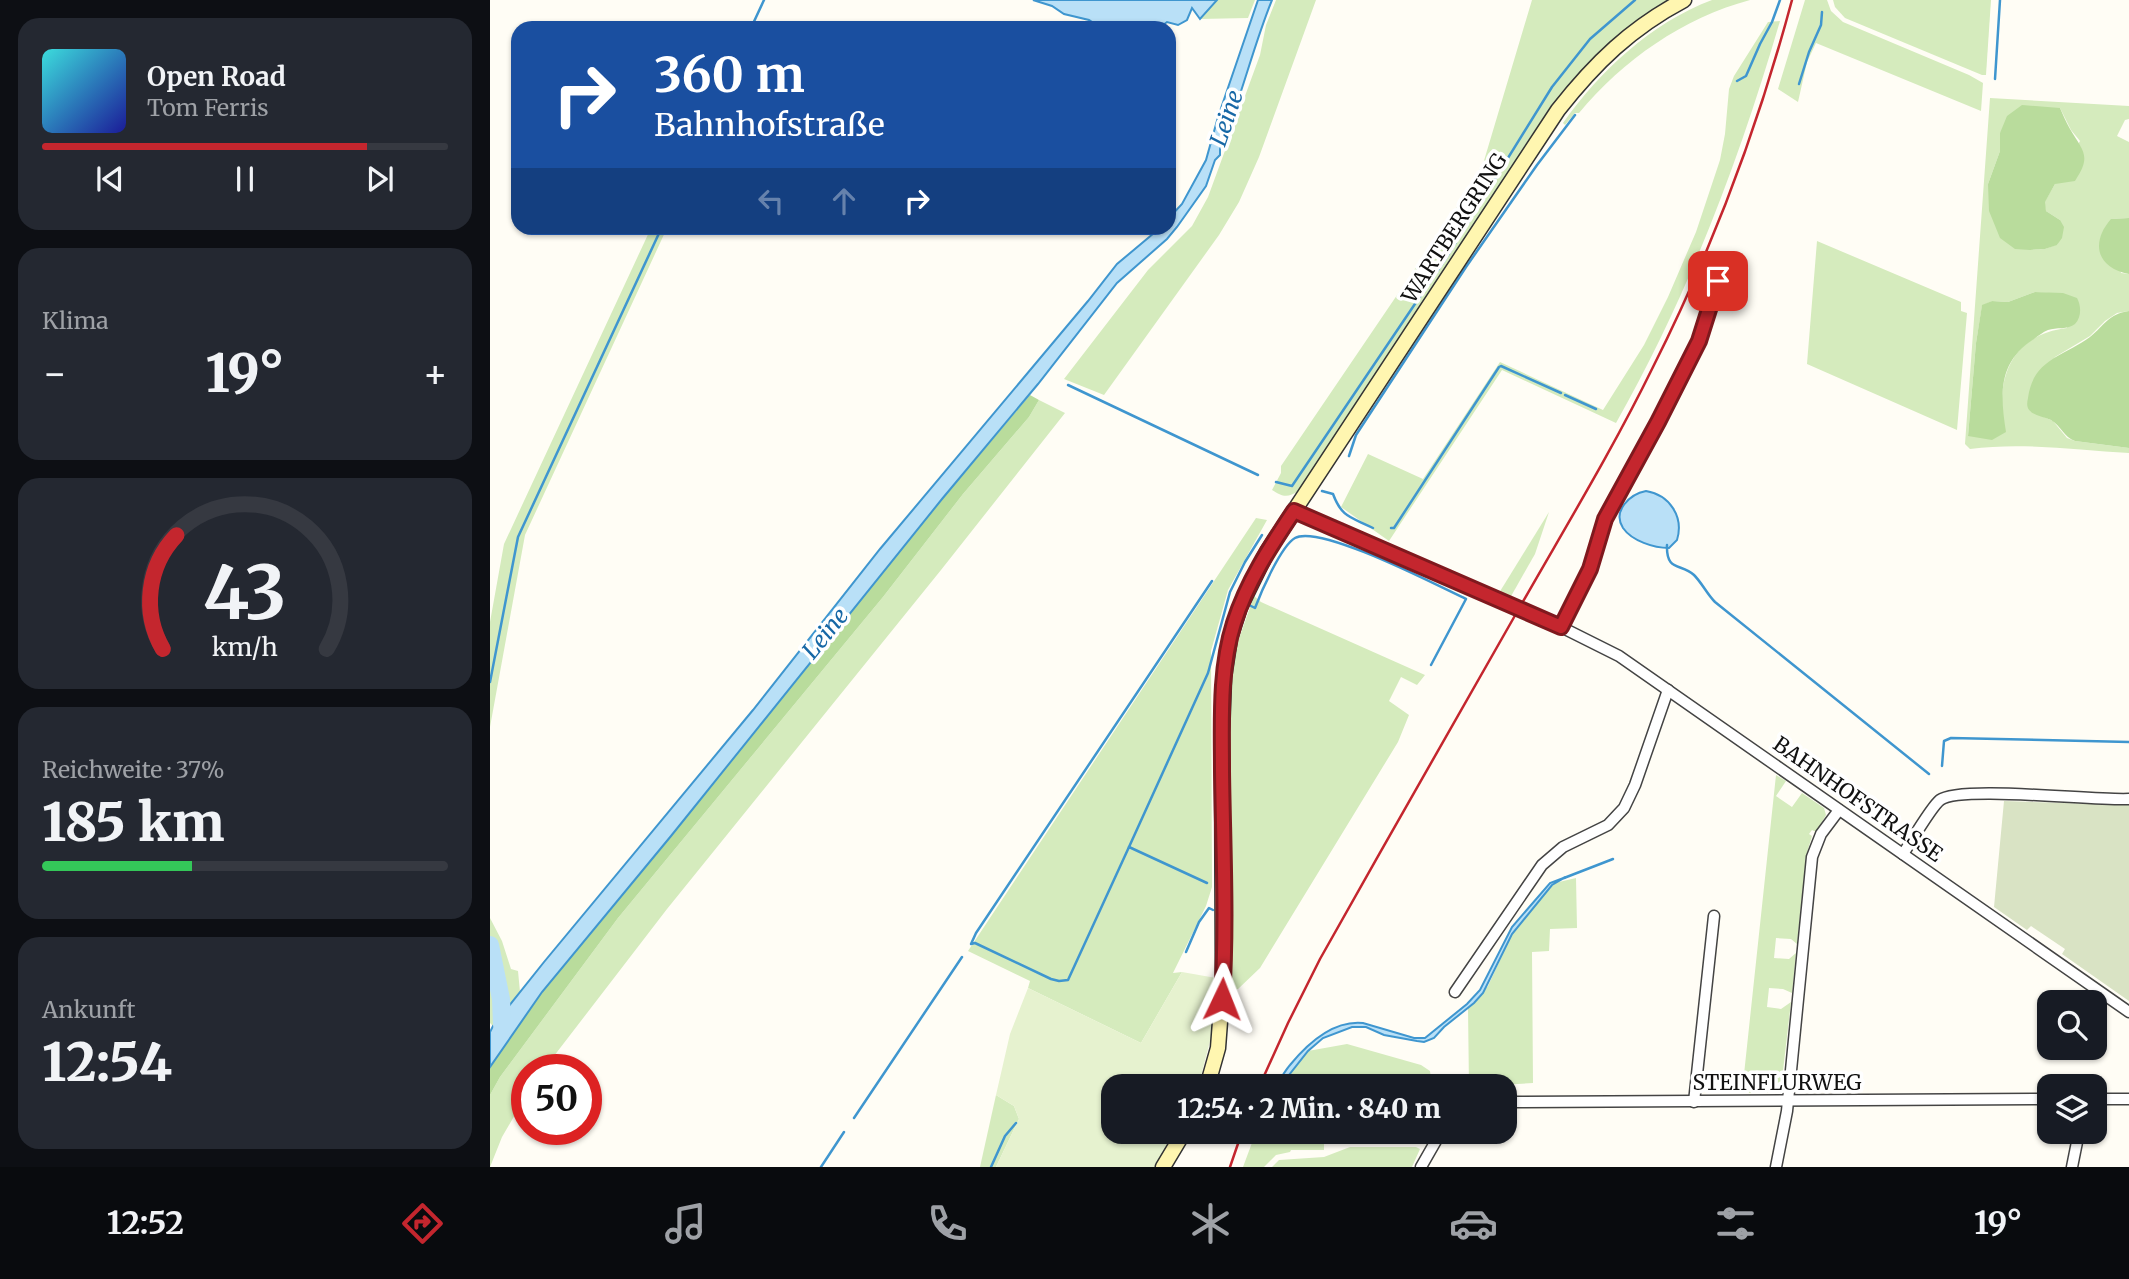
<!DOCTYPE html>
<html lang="de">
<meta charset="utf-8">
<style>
body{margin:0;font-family:Merriweather,serif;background:#242831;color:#f1f3f6;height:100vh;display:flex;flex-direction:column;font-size:26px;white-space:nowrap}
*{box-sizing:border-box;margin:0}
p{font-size:23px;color:#9ea1a6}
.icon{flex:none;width:38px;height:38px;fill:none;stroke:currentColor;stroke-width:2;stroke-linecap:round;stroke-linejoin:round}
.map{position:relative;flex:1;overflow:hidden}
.drawer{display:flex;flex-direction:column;gap:18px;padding:18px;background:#0d0f14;width:490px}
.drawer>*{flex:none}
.hud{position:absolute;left:21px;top:21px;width:665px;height:214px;border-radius:21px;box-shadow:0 2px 5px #0004;background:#1a4fa0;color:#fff;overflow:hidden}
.buttons{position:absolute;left:1547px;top:990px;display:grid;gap:14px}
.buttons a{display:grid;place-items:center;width:70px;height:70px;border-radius:14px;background:#171b24;box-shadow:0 2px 5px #0004;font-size:35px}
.speed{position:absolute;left:21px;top:1054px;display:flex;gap:14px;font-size:35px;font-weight:700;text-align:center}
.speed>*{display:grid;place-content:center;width:91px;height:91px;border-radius:50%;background:#171b24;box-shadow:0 2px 5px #0004;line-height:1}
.speed .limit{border:10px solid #d22;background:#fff;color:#111}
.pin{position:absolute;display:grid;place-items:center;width:60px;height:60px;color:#fff;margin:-30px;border-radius:14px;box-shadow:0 4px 10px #0006}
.me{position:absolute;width:77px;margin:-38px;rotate:2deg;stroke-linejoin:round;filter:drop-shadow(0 0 5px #0008)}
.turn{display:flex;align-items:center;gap:24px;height:147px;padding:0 28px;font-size:32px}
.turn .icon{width:91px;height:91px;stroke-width:2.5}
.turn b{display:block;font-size:49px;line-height:60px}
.lanes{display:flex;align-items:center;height:66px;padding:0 28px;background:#0003;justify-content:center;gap:35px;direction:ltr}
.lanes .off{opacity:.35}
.big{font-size:52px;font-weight:800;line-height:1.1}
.drawer .tile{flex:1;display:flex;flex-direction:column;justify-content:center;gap:10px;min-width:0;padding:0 24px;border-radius:21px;background:#242831}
.drawer .dial{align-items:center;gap:0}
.dial svg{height:182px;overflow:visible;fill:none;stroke:#363941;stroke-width:7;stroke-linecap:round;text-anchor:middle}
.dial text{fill:#f1f3f6;stroke:none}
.song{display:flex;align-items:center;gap:21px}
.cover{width:84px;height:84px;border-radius:10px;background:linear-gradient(135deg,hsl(180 70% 55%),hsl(240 70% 35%))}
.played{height:7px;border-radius:4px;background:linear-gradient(90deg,#c4262e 80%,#363941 80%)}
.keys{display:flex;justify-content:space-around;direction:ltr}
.heat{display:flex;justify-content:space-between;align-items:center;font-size:38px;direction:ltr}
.charge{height:10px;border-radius:5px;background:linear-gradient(90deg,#34c759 37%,#363941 0)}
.trip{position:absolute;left:611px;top:1074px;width:416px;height:70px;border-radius:21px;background:#171b24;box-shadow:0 2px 5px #0004;font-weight:800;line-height:70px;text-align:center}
.tab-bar{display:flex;height:112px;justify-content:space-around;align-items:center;background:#090b0e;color:#9ea1a6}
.tab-bar .icon{width:49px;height:49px}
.tab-bar .current{color:#c4262e}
.tab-bar b{font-size:32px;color:#f1f3f6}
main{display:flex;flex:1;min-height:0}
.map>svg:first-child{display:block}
.green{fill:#d5ebbd;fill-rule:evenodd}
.forest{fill:#b9dc9c}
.cemetery{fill:#d9e3c4}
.pitch{fill:#e6f2cf}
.water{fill:#b9e0f7;stroke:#3f96cf;stroke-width:2}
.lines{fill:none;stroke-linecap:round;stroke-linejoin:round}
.stream{stroke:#3f96cf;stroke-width:2.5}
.river{stroke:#b9e0f7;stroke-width:18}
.street-casing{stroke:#444;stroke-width:13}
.secondary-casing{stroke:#333;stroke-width:17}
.street{stroke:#fff;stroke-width:10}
.secondary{stroke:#fff6b0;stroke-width:14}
.rail{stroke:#c4262e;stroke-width:2.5}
.route-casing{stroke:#7f191e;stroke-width:18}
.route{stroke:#c4262e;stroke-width:12}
.labels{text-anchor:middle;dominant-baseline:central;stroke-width:7;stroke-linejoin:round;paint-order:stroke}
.street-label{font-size:21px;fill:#111;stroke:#fff}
.water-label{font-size:23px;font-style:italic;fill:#1768a6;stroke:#fff}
</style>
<main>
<section class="drawer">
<div class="tile">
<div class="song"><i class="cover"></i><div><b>Open Road</b><p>Tom Ferris</p></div></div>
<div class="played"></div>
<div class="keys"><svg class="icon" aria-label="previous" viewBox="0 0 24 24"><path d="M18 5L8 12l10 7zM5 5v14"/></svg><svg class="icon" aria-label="pause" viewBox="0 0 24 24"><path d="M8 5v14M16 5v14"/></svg><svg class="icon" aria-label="next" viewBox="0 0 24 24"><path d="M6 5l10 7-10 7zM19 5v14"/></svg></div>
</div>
<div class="tile"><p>Klima</p>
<div class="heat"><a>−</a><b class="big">19°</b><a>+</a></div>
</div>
<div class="tile dial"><svg viewBox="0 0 100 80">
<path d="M14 69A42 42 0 1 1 86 69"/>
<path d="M14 69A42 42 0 0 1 20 19" stroke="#c4262e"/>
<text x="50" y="56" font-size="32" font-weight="700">43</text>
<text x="50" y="72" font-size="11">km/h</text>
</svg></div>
<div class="tile"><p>Reichweite · 37%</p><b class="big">185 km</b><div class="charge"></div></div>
<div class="tile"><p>Ankunft</p><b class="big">12:54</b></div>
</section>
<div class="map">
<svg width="1639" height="1167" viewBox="0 0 1639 1167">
<rect width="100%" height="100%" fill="#fffdf5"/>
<g class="green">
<path d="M727,0H765L758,18L710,19Z"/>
<path d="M786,0H826L769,157L749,202L729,235L614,395L574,379L658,270L702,226L718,197L770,55L776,25Z"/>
<path d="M1042,0H1185L1112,54L809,491C797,498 793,497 782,490L791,473V466L977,192L993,164Z"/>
<path d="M1222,0H1260C1193,18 1133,60 1089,113H1085L1075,125L1073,123C1110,71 1161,23 1222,0Z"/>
<path d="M1315,0H1337L1341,11L1353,22L1479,75L1493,83L1491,111L1326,43L1317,62L1308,102L1288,89Z"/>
<path d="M1343,0H1501L1496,75H1492L1355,18L1345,7Z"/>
<path d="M1290,21C1249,161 1198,296 1126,423L1012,370L899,541L851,507L878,454L933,479L1010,362L1113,410L1154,345L1178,297L1206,232L1230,160L1235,134L1239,89L1244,76L1278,22Z"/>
<path d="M1500,98L1639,106V119L1635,120L1627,136L1639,142V218L1621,219L1631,273L1639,274V311L1627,313L1615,321L1600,336L1565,357L1540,411L1563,421L1577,438L1585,441L1639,448V453C1587,450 1532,442 1480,449L1475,444ZM1570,108L1581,130L1590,141L1554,203L1556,211L1570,220L1568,244L1555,249L1540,250L1498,184L1510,151V133ZM1545,292L1573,294L1577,328C1534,333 1511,362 1512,405L1478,436L1486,343L1492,306L1502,301L1518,302Z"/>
<path d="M161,228H177L35,535L0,727V622L14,544Z"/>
<path d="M1327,241L1471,302V311L1477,313L1467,430L1317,364Z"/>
<path d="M549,400L575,413L451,570L177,909L54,1069H37V1094L12,1137L0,1167V1095L10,1077L128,918L393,597L473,494L539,417Z"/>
<path d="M1059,512L1045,554L1020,598L1009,593Z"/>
<path d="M766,518L777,520L738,590L721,651L722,887L716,906L683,973L692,972L651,1043L538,988L540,981L478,951Z"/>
<path d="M764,596L771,602L935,675L927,685L911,677L899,701L919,715L908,742L770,968L748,989L743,990L739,987L737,981L740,699L746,647Z"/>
<path d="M1286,775L1296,781L1286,796L1302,807L1312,793L1334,808L1336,815L1326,832L1322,830L1319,834L1322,836L1316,856L1307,944L1301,939L1286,938L1284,958L1299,959L1306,953L1302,993L1293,989L1279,988L1277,1007L1291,1009L1301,1002L1291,1088L1283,1093H1252Z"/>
<path d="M1086,878L1087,928L1060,929L1059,951L1042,952L1043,1083L1011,1085V1087H979L978,1008L998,986L1022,934L1062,885L1069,882Z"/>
<path d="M0,918L12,941L21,969L28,971L30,992L3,1026L0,1023Z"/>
<path d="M857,1044L931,1065L940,1071L942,1087H788L818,1051Z"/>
<path d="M506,1095L524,1106L529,1119L506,1167H490Z"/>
<path d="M766,1132H834V1150H801L800,1152L786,1155L774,1167H753Z"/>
<path d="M860,1147H926L930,1149L922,1167H782L789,1160L834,1157Z"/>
</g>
<g class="forest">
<path d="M1532,105L1570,108C1573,115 1576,122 1580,129C1593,151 1602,156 1585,181L1565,184L1555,202L1556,211L1570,220L1574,227L1572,238L1567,245L1555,249L1540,250L1525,249L1510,238L1499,211L1498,184L1510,151V133L1517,116Z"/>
<path d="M1639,218V274C1607,268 1600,243 1621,219Z"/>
<path d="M1545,292L1573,293L1587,298C1591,305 1592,317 1585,324C1578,330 1566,327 1558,330C1553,332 1548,336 1544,339C1508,362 1510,394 1516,432L1502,440L1478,436L1486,343L1492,305L1502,301L1518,302Z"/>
<path d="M1639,311V448L1585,441C1574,437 1571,426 1561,420C1555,417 1547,416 1541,412C1536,408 1537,403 1538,398C1543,359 1573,357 1600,337C1615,325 1618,314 1639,311Z"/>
<path d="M540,395L549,400L539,417L473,494L393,597L128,918L10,1077L0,1095V1067L52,992L181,836L452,499Z"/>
</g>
<path class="cemetery" d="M1514,801L1639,805V1001L1572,954L1575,949L1541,926L1537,930L1504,907Z"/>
<path class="pitch" d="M692,972L726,978L723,1030L708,1087H623V1132H685L665,1167H506L529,1119L524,1106L506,1095L520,1034L538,988L651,1043Z"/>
<g class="water">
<path d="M543,0H727L710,19L702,8L697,20L688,25L677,22L669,28H611L599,20L574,14L562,6Z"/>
<path d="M768,0H782C762,49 751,100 730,149V155L725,160L716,186L687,227L677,239L627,283L548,384L452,499L181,836L52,992L0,1067V1032L3,1026L54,962L263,710L390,549L598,301L627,264L670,228H679V218L692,204L716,160L728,117Z"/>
<path d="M1156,491C1180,495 1194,517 1187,540L1179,548C1164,548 1142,541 1133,528C1122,511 1140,494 1156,491Z"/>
<path d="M1076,877L1062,885L1022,934L993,993L984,1003L954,1027L944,1038L934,1042L927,1041L894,1035L876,1027H862L833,1038L818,1051L791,1085L783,1087C790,1081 794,1072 800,1065C818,1043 843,1020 873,1023L924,1038H935L977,1004L990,990L1022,927L1060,883Z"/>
</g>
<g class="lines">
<g class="stream">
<path d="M261,28L274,0"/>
<path d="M1505,79L1510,0"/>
<path d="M1247,81L1256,76L1270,44L1282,22L1290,0"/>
<path d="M1309,84L1319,52L1331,25L1332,12"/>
<path d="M578,385L768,475"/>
<path d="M1075,395L1106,409"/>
<path d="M859,456L866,435L976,267L1047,165L1085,115"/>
<path d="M786,482L802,486L956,258L1062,87L1100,39L1145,0"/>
<path d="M832,491L843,494C852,518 861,517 883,528"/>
<path d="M901,528H904L1009,367L1011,366L1071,393"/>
<path d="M1177,545C1176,572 1191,563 1204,575C1212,583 1217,594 1225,602L1439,774"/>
<path d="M761,606L765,608C771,592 791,546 805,538C830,524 948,586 976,599L941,665"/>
<path d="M0,682L28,537L171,229"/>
<path d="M1452,766L1454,741L1461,738L1639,742"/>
<path d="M639,847L718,673L740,592L755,562L772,535"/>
<path d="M1074,878L1123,859"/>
<path d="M717,883L639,847L578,980L569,981L561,979L485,943L481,944L486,933L722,581"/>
<path d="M696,952L709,922L719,908L723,910"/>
<path d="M364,1118L472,957"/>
<path d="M331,1167L354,1132"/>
<path d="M501,1167L515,1136L526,1123"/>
</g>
<path class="river" d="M0,945L11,999L12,1025"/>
<g class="street-casing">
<g id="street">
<path d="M804,511L1071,627L1129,656L1639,1012"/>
<path d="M1071,627L1100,569L1115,519L1168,422L1209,341L1233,270"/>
<path d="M1413,854C1421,842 1441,807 1450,800C1470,785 1605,801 1639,799"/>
<path d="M965,992L1052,865L1073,847L1118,825L1134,808L1145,785L1178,690"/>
<path d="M1605,1099H1639"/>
<path d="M1015,1102L1559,1099"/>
<path d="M1204,1102L1224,916"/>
<path d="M931,1167L951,1132"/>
<path d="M1286,1167L1297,1111L1322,857L1331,834L1349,810"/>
<path d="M1582,1167L1589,1132"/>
</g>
</g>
<g class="secondary-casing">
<g id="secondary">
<path d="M717,1087L728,1048L733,982L732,732L734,677L740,638L750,607L777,552L1068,110C1105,63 1141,28 1194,0"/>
<path d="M673,1167L694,1132"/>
</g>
</g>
<use href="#street" class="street"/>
<use href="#secondary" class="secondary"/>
<g class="rail">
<path d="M769,1087L798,1023L830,959C895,843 961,728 1027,612C1073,531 1122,451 1163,367C1222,250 1268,127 1302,0"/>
<path d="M740,1167L752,1132"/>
</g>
</g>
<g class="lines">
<g class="route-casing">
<path id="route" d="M732,999C737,924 733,846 732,771C732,722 729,670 744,623C757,582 780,547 804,511L1071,627L1100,569L1115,519L1168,422L1209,341L1228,281"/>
</g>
<use href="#route" class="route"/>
</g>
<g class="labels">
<g class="street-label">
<text transform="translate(964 228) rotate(-57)">WARTBERGRING</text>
<text transform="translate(1368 799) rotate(35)">BAHNHOFSTRASSE</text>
<text x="1287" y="1082">STEINFLURWEG</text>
</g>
<g class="water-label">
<text transform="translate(736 118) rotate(-71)">Leine</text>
<text transform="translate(335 633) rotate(-51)">Leine</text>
</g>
</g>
</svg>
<div class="buttons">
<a><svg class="icon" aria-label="search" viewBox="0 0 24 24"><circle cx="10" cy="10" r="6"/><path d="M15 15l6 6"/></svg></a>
<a><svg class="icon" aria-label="layers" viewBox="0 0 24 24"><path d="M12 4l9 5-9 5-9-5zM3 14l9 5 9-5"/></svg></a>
</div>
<div class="speed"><div class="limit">50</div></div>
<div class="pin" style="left:1228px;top:281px;background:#d93025"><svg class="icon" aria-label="arrive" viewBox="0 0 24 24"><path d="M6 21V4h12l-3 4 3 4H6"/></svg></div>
<svg class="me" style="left:732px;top:999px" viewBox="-20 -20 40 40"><path d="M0-17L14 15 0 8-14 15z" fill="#c4262e" stroke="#fff" stroke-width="4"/></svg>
<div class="trip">12:54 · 2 Min. · 840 m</div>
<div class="hud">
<div class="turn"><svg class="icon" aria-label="right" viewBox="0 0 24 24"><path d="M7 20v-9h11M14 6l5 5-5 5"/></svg><div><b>360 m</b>Bahnhofstraße</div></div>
<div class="lanes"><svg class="icon off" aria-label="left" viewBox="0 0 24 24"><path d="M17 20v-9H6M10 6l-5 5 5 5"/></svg><svg class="icon off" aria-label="ahead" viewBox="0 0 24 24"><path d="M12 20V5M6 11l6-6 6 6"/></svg><svg class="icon" aria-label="right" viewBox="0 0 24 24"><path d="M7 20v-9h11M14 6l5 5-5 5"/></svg></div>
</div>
</div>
</main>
<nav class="tab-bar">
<b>12:52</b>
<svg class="icon current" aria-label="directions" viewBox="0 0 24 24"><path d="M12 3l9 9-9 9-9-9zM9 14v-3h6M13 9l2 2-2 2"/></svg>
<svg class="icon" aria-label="music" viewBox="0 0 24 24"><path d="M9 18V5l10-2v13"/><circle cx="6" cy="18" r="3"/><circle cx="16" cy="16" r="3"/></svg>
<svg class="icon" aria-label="phone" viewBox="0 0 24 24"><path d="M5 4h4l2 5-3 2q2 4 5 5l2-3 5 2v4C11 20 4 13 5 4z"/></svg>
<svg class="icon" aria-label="climate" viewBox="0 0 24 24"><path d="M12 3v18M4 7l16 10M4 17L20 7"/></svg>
<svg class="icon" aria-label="car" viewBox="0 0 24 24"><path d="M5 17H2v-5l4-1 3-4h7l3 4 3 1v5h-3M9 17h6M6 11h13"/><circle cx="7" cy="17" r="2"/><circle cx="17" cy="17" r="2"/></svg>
<svg class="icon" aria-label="filters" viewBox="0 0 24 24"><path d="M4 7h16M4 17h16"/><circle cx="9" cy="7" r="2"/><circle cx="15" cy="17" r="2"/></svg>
<b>19°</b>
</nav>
